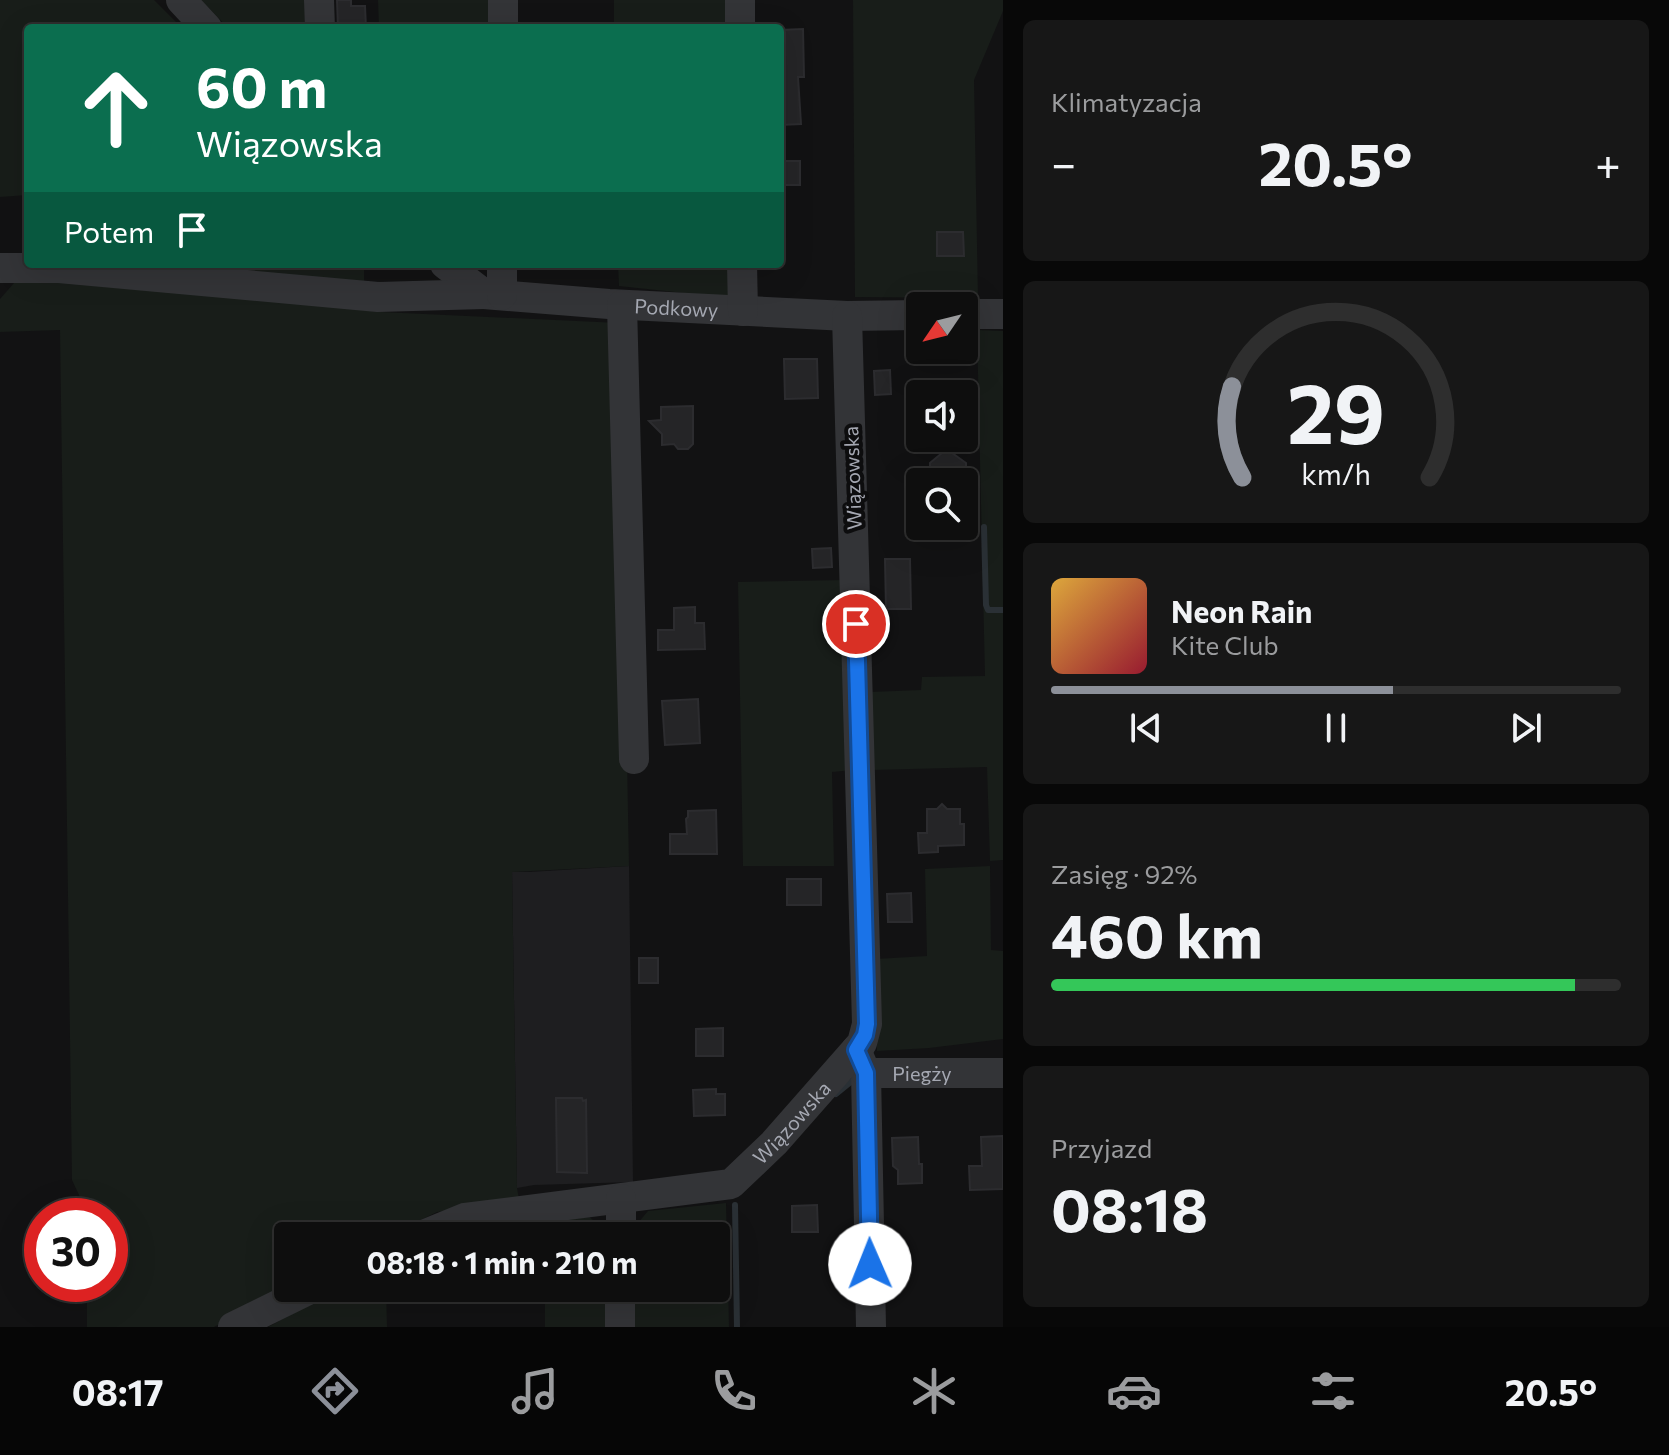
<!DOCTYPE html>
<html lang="pl">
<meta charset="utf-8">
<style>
body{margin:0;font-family:Commissioner,sans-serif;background:#171717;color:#f1f3f6;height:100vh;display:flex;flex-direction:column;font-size:30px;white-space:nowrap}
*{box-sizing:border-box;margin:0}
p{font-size:26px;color:#9b9c9e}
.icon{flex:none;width:44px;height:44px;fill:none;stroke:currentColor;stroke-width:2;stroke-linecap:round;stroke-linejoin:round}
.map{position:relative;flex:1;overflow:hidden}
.sheet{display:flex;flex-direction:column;gap:20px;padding:20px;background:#080808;width:666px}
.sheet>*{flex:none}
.banner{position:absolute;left:24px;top:24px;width:760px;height:244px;border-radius:8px;box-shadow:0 8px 32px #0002,0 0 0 2px #2e2e2e;background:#0b6e4f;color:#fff;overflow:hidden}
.needle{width:52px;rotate:235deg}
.tools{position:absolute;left:906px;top:292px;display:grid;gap:16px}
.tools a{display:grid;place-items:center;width:72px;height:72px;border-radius:8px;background:#0e0e0e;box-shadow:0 8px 32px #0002,0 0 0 2px #2e2e2e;font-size:40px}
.speed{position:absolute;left:24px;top:1198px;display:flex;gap:16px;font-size:40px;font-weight:700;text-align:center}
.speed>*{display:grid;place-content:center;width:104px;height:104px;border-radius:50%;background:#0e0e0e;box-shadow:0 8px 32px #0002,0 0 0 2px #2e2e2e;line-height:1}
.speed .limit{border:12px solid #d22;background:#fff;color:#111}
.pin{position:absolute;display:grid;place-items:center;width:68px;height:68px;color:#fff;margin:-34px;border:4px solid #fff;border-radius:50%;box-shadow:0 2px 8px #0007}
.me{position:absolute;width:88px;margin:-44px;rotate:359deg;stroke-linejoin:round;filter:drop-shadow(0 0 6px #0008)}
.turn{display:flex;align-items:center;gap:28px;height:168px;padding:0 40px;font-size:36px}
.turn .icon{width:104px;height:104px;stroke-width:2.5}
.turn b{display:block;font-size:56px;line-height:68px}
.then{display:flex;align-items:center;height:76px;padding:0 40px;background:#0003;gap:16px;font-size:30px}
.big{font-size:60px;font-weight:700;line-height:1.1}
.sheet .card{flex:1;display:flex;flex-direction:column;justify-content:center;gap:12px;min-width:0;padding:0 28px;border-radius:12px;background:#171717}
.sheet .dial{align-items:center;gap:0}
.dial svg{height:208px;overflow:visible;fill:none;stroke:#2e2e2e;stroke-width:7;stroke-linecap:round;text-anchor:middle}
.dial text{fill:#f1f3f6;stroke:none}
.song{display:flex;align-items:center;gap:24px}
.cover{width:96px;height:96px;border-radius:12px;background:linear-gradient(135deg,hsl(40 70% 55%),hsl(350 70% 35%))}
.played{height:8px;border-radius:4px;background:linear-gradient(90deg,#8c9099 60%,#2e2e2e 60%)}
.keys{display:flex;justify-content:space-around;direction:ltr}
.heat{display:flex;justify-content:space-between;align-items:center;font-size:44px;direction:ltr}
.charge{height:12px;border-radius:6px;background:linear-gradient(90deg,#34c759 92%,#2e2e2e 0)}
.trip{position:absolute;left:274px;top:1222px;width:456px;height:80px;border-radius:8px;background:#0e0e0e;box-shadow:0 8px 32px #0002,0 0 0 2px #2e2e2e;font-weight:700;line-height:80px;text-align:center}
.tab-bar{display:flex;height:128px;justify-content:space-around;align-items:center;background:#060606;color:#9b9c9e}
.tab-bar .icon{width:56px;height:56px}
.tab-bar .active{color:#8c9099}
.tab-bar b{font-size:36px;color:#f1f3f6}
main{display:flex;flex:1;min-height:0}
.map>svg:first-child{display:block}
.built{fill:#1e1e20}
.green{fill:#181d19}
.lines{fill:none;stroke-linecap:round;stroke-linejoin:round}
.stream{stroke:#2a3035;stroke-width:6}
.building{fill:#252527;stroke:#2c2c2f;stroke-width:2}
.minor{stroke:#333437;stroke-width:30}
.route-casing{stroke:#114b97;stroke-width:20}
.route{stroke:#1a73e8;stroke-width:14}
.labels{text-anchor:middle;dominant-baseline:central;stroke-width:8;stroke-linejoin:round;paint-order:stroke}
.street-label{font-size:20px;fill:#a5a8b2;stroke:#0d0d0e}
</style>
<main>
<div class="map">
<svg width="1003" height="1327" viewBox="0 0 1003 1327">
<rect width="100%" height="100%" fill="#121213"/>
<path class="built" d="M629,866L633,1182L534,1185L517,1188L512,872H529Z"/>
<g class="green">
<path d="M0,0H154L182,28H28V195L0,197Z"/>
<path d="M201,0H313V28H228Z"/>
<path d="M378,0H491V28H379Z"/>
<rect x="614" y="0" width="117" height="28"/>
<path d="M853,0H1003V11L974,80L978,298L855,297Z"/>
<path d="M131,264H364V286Z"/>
<path d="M618,264H734L735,302L712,296L619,286Z"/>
<path d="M27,276H59L381,312L619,323L629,866L512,872L517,1188L520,1205L437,1212L388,1236H288V1287L214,1327H87V1284H110V1216H86V1210L72,1180L60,330L0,332V299L14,283Z"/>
<path d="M977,330L1003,331V860L990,861L987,767L872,770L870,692L921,690L922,677L985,676Z"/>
<path d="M845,580L853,770L832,772L834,866H743L738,582Z"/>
<path d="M990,866L991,950L1003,951V1039L929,1048L877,1051L876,959L927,956L925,869Z"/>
<path d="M726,1203L729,1327H633V1288H716V1236H633V1229L648,1211Z"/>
<path d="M589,1217L608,1231V1236H544L543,1222Z"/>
<path d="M340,1288H386L387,1327H268Z"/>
<rect x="545" y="1288" width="64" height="39"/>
</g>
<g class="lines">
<g class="stream">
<path d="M984,527L986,605L988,610H1003"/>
<path d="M836,1094L852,1081"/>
<path d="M735,1205L737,1327"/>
</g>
</g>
<g class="building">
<path d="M337,0H351V6H365L366,28H338Z"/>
<path d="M803,29L804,77H798L801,124L780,125V30Z"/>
<rect x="780" y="161" width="20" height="24"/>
<path d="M937,232H963L964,256H937Z"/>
<path d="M784,359H817L818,398L785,399Z"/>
<path d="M890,370L891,394L875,395L874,371Z"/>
<path d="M693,406V444L688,449H678L674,444L662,445V434L649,421L661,420V407Z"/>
<path d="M942,453H952L966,463V482H930V463Z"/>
<path d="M831,548L832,567L813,568L812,549Z"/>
<path d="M885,559H910L911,609H886Z"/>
<path d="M695,607V623H704L705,649L658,650V630H674V608Z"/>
<path d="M698,699L700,743L665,745L662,701Z"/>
<path d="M942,804L947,809H960V824H964V845L938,846V852L919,853L918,833H927V809H937Z"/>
<path d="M716,810L717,854H670V834H687L686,819L688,817V811Z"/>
<rect x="787" y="879" width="34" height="26"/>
<path d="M911,893L912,922H888L887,894Z"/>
<rect x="639" y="958" width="19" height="25"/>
<path d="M723,1028V1056H696V1029Z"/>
<path d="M716,1089V1094H725V1115L694,1116L693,1090Z"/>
<path d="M556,1098H582L583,1101L586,1100L587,1173L557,1172Z"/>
<path d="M1003,1136V1189L970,1190L969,1166H982L981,1137Z"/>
<path d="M918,1137L919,1164H922V1183L898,1184V1170L893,1166L892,1138Z"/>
<path d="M817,1205L818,1232H792V1206Z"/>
</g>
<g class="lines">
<g class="minor">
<path d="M181,0L207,28"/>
<path d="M319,0L320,28"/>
<path d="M503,0V28"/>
<path d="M740,0V28"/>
<path id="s1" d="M445,264L484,294L609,304L847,316L920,315"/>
<path d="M742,264L743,311"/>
<path d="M0,268H59L378,297L484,294"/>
<path d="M502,295V264"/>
<path d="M622,305L634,759"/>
<path d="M964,314H1003"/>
<path d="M856,1050L866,1073L871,1327"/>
<path id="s2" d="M866,1073H1003"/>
<path id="s3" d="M421,1236L465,1218L731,1184L774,1143L862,1043L867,1024L847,316"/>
<path d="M621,1236V1199"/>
<path d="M233,1327L312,1288"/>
<path d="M620,1327V1288"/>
</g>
</g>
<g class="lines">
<g class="route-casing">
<path id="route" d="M856,624L867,1024L865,1035L856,1050L866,1073L870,1264"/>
</g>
<use href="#route" class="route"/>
</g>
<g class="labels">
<g class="street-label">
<text stroke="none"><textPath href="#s1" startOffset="242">Podkowy</textPath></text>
<text transform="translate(852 478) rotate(-92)">Wiązowska</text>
<text stroke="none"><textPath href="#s2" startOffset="56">Piegży</textPath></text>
<text stroke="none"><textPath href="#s3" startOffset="402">Wiązowska</textPath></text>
</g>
</g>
</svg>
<div class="tools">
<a><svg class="needle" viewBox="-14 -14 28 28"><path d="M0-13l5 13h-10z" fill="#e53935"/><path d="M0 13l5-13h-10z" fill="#9b9c9e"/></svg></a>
<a><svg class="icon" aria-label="sound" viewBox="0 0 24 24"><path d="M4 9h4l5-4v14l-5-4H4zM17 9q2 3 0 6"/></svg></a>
<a><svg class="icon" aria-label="search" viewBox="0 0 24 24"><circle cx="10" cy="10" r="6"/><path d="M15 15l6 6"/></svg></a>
</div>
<div class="speed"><div class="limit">30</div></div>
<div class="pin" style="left:856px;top:624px;background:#d93025"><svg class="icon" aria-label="arrive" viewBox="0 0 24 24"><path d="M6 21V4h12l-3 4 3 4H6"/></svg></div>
<svg class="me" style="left:870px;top:1264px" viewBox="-20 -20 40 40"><circle r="19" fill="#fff"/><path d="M0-13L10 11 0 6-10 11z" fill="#1a73e8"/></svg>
<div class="trip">08:18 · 1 min · 210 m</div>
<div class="banner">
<div class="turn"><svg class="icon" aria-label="ahead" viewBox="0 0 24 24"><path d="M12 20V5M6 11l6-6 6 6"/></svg><div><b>60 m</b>Wiązowska</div></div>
<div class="then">Potem<svg class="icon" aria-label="arrive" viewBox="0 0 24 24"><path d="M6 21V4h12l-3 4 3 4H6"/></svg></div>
</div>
</div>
<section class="sheet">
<div class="card"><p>Klimatyzacja</p>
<div class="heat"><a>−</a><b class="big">20.5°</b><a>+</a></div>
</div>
<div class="card dial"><svg viewBox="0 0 100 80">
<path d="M14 69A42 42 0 1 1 86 69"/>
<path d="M14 69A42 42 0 0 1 10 34" stroke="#8c9099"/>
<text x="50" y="56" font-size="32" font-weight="700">29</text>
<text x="50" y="72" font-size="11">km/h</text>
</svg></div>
<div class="card">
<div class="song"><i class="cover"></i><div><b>Neon Rain</b><p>Kite Club</p></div></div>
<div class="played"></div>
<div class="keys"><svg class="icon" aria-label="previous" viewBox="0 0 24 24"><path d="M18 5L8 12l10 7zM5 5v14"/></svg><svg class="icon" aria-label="pause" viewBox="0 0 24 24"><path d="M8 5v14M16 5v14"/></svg><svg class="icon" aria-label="next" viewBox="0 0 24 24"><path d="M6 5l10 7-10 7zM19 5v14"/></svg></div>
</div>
<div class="card"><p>Zasięg · 92%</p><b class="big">460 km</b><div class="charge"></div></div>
<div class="card"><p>Przyjazd</p><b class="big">08:18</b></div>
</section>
</main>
<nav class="tab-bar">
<b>08:17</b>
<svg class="icon active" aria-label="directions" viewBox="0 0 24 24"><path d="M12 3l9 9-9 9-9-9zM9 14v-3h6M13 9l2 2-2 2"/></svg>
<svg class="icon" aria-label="music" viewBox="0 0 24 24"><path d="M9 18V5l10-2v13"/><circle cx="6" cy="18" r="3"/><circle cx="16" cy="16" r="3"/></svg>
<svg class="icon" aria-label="phone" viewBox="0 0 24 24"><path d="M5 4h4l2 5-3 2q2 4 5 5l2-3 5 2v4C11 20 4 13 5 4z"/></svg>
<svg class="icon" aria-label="climate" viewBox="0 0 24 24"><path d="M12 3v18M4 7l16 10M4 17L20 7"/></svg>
<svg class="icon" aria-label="car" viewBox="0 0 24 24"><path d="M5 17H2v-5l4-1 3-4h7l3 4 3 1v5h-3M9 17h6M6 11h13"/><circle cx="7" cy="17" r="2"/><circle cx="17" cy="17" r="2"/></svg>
<svg class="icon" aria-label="filters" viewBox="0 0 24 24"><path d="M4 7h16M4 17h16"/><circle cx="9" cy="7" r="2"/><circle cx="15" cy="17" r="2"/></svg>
<b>20.5°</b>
</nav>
